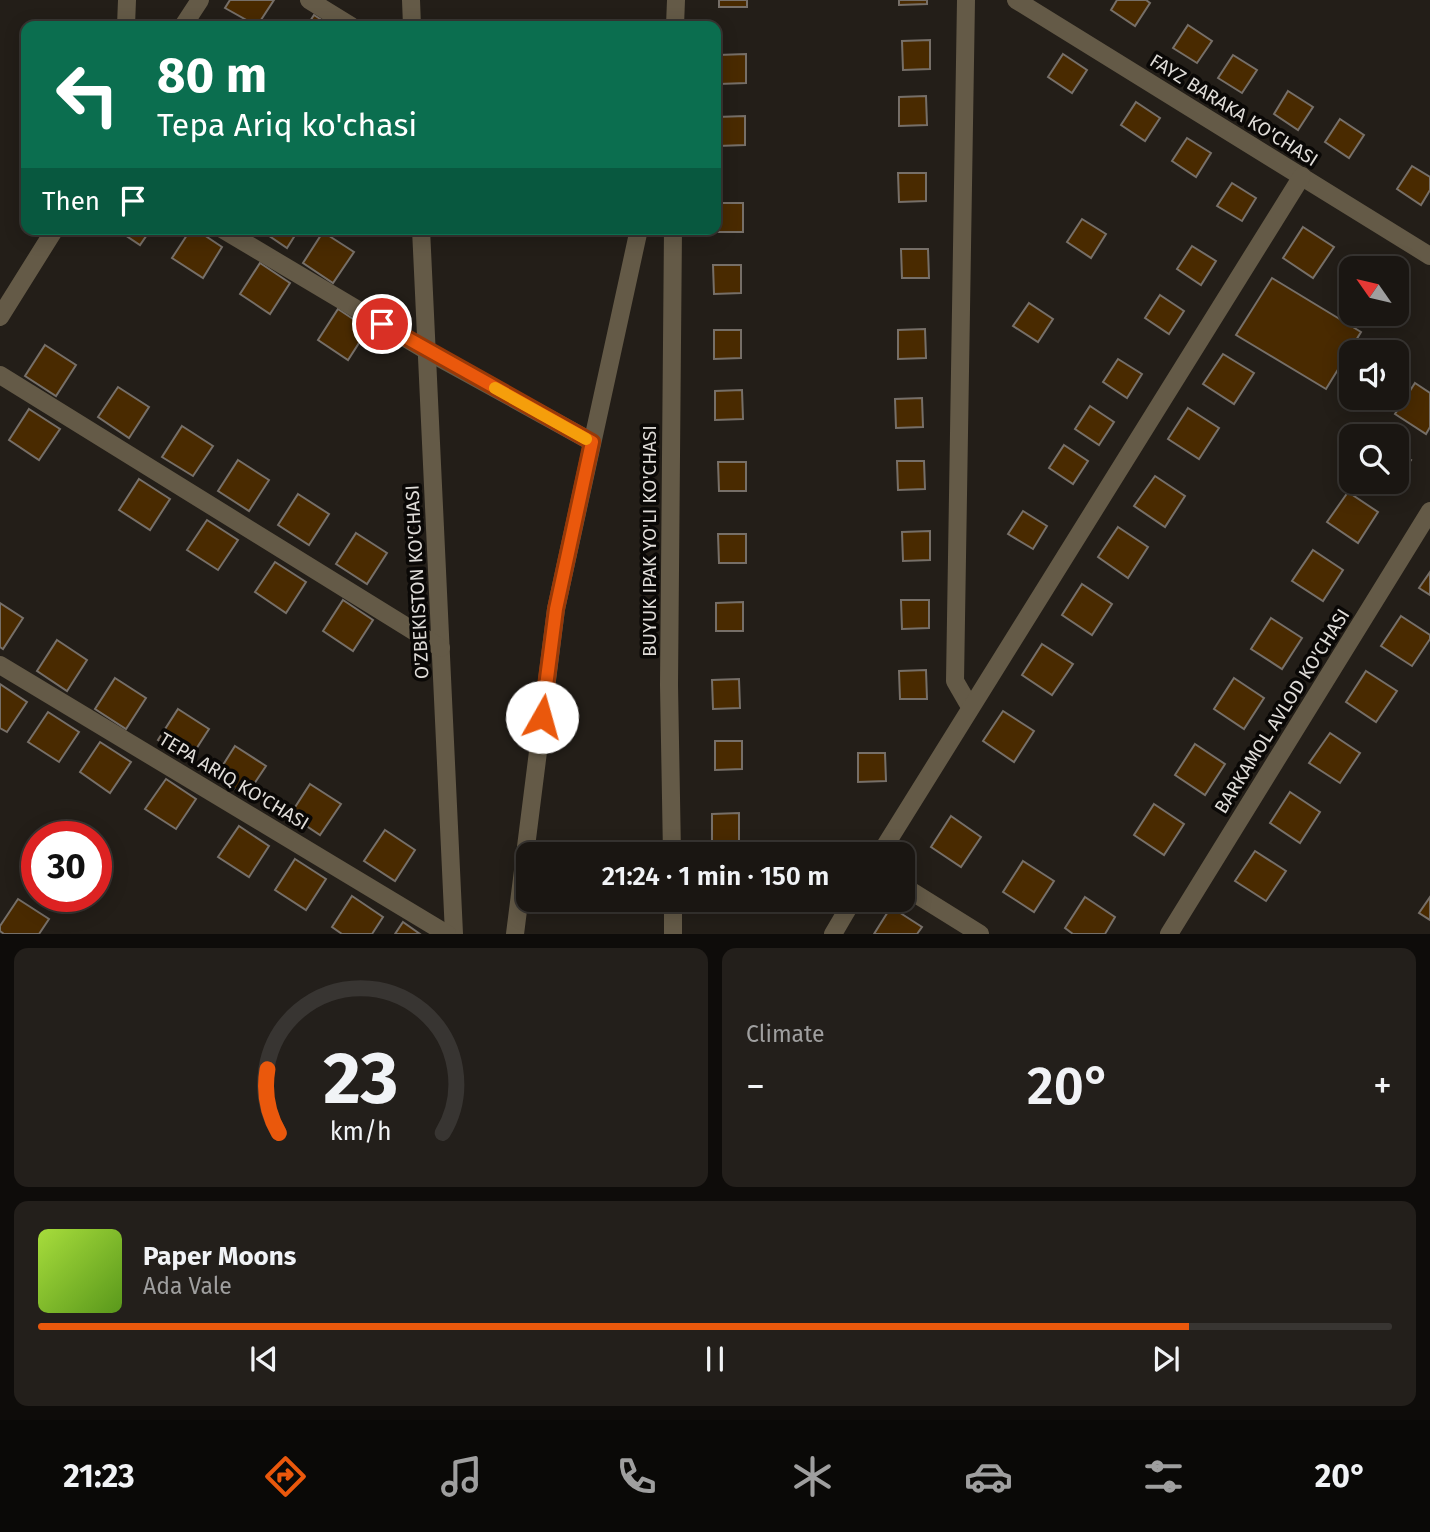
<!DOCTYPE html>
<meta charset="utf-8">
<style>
body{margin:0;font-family:"Fira Sans",sans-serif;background:#231f1b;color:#f1f3f6;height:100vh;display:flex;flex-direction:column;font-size:26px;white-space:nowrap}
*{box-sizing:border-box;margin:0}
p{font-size:23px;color:#9f9f9f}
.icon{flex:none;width:38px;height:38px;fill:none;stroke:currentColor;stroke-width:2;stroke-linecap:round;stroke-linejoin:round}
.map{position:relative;height:934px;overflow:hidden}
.drawer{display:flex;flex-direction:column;gap:14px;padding:14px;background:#0e0c0a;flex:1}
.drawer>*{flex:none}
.guide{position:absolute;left:21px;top:21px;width:700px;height:214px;border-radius:14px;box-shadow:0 4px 18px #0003,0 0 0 2px #383532;background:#0b6e4f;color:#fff;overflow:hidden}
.needle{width:46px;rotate:304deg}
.buttons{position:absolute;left:1339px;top:256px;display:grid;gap:14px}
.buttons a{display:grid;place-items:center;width:70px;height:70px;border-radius:14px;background:#1a1612;box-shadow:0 4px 18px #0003,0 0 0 2px #383532;font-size:35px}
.speed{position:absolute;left:21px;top:821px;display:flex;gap:14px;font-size:35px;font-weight:700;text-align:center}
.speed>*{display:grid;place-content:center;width:91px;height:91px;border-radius:50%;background:#1a1612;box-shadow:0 4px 18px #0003,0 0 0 2px #383532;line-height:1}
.speed .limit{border:10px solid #d22;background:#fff;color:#111}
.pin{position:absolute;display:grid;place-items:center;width:60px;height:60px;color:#fff;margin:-30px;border:4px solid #fff;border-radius:50%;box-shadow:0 2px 7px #0007}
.me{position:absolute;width:77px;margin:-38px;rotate:7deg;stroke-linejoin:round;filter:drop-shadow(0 0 5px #0008)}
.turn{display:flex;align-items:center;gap:24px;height:147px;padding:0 21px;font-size:32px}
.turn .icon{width:91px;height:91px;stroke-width:2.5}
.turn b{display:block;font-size:49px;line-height:60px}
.then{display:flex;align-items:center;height:66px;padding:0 21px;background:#0003;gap:14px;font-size:26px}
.big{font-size:52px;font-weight:600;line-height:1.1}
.drawer .widget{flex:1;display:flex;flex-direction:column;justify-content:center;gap:10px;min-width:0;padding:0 24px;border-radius:14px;background:#231f1b}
.drawer .dial{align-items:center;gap:0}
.dial svg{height:182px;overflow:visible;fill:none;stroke:#383532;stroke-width:7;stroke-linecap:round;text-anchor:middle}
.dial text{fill:#f1f3f6;stroke:none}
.song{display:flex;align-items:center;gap:21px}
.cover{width:84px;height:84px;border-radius:10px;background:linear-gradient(135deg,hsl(80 70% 55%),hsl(90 70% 35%))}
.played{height:7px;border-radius:4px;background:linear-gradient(90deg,#ea580c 85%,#383532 85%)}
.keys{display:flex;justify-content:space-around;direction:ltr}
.heat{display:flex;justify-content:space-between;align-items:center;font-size:38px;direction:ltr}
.drawer .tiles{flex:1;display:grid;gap:14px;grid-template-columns:1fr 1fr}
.widget:last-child{grid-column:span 2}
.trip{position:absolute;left:516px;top:842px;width:399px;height:70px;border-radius:14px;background:#1a1612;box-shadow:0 4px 18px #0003,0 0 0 2px #383532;font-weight:600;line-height:70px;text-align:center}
.dock{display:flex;height:112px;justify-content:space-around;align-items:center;background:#0a0907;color:#9f9f9f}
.dock .icon{width:49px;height:49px}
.dock .active{color:#ea580c}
.dock b{font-size:32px;color:#f1f3f6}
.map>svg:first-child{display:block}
.building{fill:#492a00;stroke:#766f68;stroke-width:2}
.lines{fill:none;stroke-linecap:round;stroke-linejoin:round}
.minor{stroke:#645a47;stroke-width:18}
.route-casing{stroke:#983908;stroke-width:18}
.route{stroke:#ea580c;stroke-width:12}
.slow{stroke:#f59e0b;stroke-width:12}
.labels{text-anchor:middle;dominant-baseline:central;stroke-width:7;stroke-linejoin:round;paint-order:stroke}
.street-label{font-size:19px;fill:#dfdcd8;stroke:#0a0806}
</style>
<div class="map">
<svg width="1430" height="934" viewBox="0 0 1430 934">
<rect width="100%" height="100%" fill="#231e18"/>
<g class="building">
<path d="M230,0H274L257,26L225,8Z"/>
<rect x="719" y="0" width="28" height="7"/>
<path d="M899,0H927V4L899,5Z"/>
<path d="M1117,0H1146L1150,3L1135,26L1111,10Z"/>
<path d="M314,15L331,26H307Z"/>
<path d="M1188,25L1212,41L1197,63L1173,48Z"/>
<path d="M930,40V69L903,70L902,41Z"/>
<path d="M746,54V83L719,84L718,55Z"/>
<path d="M1063,54L1087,70L1072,93L1048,77Z"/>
<path d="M1233,55L1257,70L1242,93L1218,78Z"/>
<path d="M1288,91L1313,107L1298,130L1274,114Z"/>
<path d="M926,96L927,125L899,126V97Z"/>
<path d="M1136,102L1160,118L1145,141L1121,125Z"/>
<path d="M745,116V145L718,146L717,117Z"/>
<path d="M1340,119L1364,135L1349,158L1325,142Z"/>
<path d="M1187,138L1211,153L1196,177L1172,161Z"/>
<path d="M1412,166L1430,177V190L1421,205L1397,189Z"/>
<path d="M898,173H926V201L899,202Z"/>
<path d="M1232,183L1256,198L1242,221L1217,206Z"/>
<rect x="716" y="203" width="27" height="29"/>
<path d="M1082,219L1106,234L1091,258L1067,242Z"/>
<path d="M1303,227L1334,247L1313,278L1283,258Z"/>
<path d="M116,229H151L140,245Z"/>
<path d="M191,229H195L222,247L203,278L172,258Z"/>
<path d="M259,229H299L287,248Z"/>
<path d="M323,232L354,252L333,283L303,263Z"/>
<path d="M1192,246L1216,261L1201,285L1177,269Z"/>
<path d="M901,249H928L929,278H902Z"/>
<path d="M260,263L290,283L270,314L240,294Z"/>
<path d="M713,265H741V293L714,294Z"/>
<path d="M1272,278L1361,332L1326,389L1236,335Z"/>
<path d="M1160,295L1184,311L1169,334L1145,318Z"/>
<path d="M1029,303L1053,319L1038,342L1013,326Z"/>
<path d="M338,309L368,329L348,360L318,340Z"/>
<path d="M925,329L926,358L898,359V330Z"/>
<path d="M714,330H741V358L714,359Z"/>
<path d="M45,345L76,365L56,396L25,376Z"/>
<path d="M1223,354L1254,373L1234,404L1203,384Z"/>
<path d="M1118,359L1142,374L1127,398L1103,382Z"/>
<path d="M1415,383L1430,393V427L1426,434L1395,414Z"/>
<path d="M118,387L149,407L129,438L98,417Z"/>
<path d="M742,390L743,419L715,420V391Z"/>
<path d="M922,398L923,427L896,428L895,399Z"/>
<path d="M1090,406L1114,422L1099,445L1075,429Z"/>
<path d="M1188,408L1219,428L1199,459L1168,439Z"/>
<path d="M29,409L60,429L39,460L9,440Z"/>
<path d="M182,426L213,446L193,476L162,457Z"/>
<path d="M1064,445L1088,461L1073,484L1049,468Z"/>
<path d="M1396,451L1411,460L1396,481Z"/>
<path d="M238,460L269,480L249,511L218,491Z"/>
<path d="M897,461H924L925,489L898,490Z"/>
<path d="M718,462H746V491H719Z"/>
<path d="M1155,476L1185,496L1165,527L1134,506Z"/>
<path d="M139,479L170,499L150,530L119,510Z"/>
<path d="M1348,492L1378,512L1358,543L1327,522Z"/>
<path d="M298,494L329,514L309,545L278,525Z"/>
<path d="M1023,511L1047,526L1033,549L1008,534Z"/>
<path d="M207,520L238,540L218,570L187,550Z"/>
<path d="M1118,527L1148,547L1128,578L1098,557Z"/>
<path d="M930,531V560L903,561L902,532Z"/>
<path d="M356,533L387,553L367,584L336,564Z"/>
<path d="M718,534H746V563H719Z"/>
<path d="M1313,550L1343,570L1323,601L1292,581Z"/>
<path d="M275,562L306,582L286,613L255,592Z"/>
<path d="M1430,572V595L1419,588Z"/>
<path d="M1082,584L1112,604L1092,635L1062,615Z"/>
<path d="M343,600L373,620L353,651L323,631Z"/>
<path d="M901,600H929V628L902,629Z"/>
<path d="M743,602V631H716V603Z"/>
<path d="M0,603L23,618L3,649L0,647Z"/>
<path d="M1401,616L1430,635V639L1412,666L1381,646Z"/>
<path d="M1271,618L1302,638L1282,669L1251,649Z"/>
<path d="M57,640L87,660L67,691L37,671Z"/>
<path d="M1042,644L1073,664L1052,695L1022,675Z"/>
<path d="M926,670L927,699H900L899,671Z"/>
<path d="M1366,671L1397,691L1376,722L1346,702Z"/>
<path d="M115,678L146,698L126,729L95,709Z"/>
<path d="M1234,678L1264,698L1244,729L1214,709Z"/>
<path d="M739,679L740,708L713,709L712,680Z"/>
<path d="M0,684L27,702L7,732L0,728Z"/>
<path d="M178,709L209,729L189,760L158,740Z"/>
<path d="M1003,711L1034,731L1014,762L983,741Z"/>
<path d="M48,712L79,732L59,762L28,742Z"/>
<path d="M1330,733L1360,753L1340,783L1309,763Z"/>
<path d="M715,741H742V769L715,770Z"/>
<path d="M100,742L131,762L110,793L80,772Z"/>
<path d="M1195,744L1225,764L1205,795L1175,775Z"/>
<path d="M235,746L266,766L246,796L216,776Z"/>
<path d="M858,753H885L886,781L858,782Z"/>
<path d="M166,779L196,799L176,829L145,809Z"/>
<path d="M310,784L341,804L320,835L290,815Z"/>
<path d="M1290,792L1320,812L1300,843L1270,823Z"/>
<path d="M1154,804L1184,824L1164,855L1134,835Z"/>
<path d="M739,813V842L712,843V814Z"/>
<path d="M951,816L981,837L961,867L931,847Z"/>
<path d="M239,826L269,846L249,877L218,857Z"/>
<path d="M385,830L415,850L395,881L364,861Z"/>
<path d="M1255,851L1286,871L1266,901L1235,881Z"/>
<path d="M295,859L326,879L306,910L275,890Z"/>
<path d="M1023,861L1054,881L1034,912L1003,892Z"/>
<path d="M352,896L383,917L372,934H342L332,927Z"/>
<path d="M1085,897L1115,917L1105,934H1073L1065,928Z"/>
<path d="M1430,897V920L1419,913Z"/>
<path d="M18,899L49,919L39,934H4L0,931V926Z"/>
<path d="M713,900H740L741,912L713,913Z"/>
<path d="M891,907L922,927L917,934H874Z"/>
<path d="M403,922L420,934H395Z"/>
</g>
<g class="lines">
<g class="minor">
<path d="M309,0L351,26"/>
<path d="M411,0L412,26"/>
<path d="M966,0L955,681L970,707"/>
<path d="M1016,0L1430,256"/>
<path d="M126,26L127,0"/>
<path d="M183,26L200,0"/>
<path d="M675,26L676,0"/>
<path d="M222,229L427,351L592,442"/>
<path d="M421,229L454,934"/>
<path d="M0,317L55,229"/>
<path d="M0,375L441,648"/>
<path d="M0,665L447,934"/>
<path d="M672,854L669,685L673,229"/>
<path d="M880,854L1302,176"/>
<path d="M903,886L980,934"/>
<path d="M673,900V934"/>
<path d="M515,934L556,609L639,229"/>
<path d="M833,934L853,900"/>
<path d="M1169,934L1430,511"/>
</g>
</g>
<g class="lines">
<g class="route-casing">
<path id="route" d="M382,324L592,442L556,609L542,717"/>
</g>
<use href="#route" class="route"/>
<path class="slow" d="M495,388L586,439"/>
</g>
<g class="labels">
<g class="street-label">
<text transform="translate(1234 110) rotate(32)">FAYZ BARAKA KO'CHASI</text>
<text transform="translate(649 541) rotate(-90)">BUYUK IPAK YO'LI KO'CHASI</text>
<text transform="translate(417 582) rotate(-93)">O'ZBEKISTON KO'CHASI</text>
<text transform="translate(1282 711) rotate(-58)">BARKAMOL AVLOD KO'CHASI</text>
<text transform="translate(234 781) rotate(31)">TEPA ARIQ KO'CHASI</text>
</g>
</g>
</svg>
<div class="buttons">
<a><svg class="needle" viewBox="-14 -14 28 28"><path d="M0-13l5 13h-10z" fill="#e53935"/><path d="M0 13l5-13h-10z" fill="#9f9f9f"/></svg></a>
<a><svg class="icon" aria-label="sound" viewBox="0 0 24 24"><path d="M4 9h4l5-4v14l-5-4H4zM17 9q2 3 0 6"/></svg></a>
<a><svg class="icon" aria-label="search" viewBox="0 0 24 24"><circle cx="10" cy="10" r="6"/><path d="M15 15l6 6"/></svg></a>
</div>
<div class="speed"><div class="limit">30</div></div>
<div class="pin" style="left:382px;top:324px;background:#d93025"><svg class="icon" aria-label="arrive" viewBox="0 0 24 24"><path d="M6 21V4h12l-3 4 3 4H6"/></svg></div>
<svg class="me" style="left:542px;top:717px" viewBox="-20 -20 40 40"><circle r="19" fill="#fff"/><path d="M0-13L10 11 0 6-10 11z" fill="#ea580c"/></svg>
<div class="trip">21:24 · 1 min · 150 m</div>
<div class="guide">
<div class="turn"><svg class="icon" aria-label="left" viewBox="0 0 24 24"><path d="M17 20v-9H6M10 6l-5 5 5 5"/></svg><div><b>80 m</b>Tepa Ariq ko'chasi</div></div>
<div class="then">Then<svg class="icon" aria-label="arrive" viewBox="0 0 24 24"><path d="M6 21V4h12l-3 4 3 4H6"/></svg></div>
</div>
</div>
<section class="drawer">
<div class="tiles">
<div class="widget dial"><svg viewBox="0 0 100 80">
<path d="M14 69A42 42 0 1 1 86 69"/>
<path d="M14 69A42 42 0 0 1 9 41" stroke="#ea580c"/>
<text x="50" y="56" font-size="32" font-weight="700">23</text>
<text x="50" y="72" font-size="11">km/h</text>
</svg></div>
<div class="widget"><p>Climate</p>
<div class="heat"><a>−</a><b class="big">20°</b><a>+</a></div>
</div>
<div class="widget">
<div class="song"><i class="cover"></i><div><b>Paper Moons</b><p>Ada Vale</p></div></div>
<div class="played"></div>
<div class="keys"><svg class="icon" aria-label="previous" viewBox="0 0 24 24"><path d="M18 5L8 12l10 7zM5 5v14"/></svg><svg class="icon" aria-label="pause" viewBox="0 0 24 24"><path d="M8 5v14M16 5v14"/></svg><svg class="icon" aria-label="next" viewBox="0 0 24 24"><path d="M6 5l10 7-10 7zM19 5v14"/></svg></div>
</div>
</div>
</section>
<nav class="dock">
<b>21:23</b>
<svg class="icon active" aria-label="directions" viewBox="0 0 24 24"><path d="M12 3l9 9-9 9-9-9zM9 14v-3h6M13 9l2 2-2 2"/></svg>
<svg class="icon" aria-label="music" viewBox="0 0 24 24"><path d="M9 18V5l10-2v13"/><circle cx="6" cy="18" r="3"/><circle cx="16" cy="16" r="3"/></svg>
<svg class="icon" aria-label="phone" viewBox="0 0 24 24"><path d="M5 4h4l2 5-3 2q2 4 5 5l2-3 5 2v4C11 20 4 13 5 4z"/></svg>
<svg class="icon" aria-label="climate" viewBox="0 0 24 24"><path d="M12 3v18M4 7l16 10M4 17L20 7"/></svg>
<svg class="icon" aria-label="car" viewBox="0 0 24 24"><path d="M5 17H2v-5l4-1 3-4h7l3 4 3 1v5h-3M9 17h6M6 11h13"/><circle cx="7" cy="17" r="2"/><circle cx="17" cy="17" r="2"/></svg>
<svg class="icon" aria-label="filters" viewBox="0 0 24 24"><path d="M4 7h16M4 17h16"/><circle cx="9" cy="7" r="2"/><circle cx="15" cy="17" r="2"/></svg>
<b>20°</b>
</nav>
